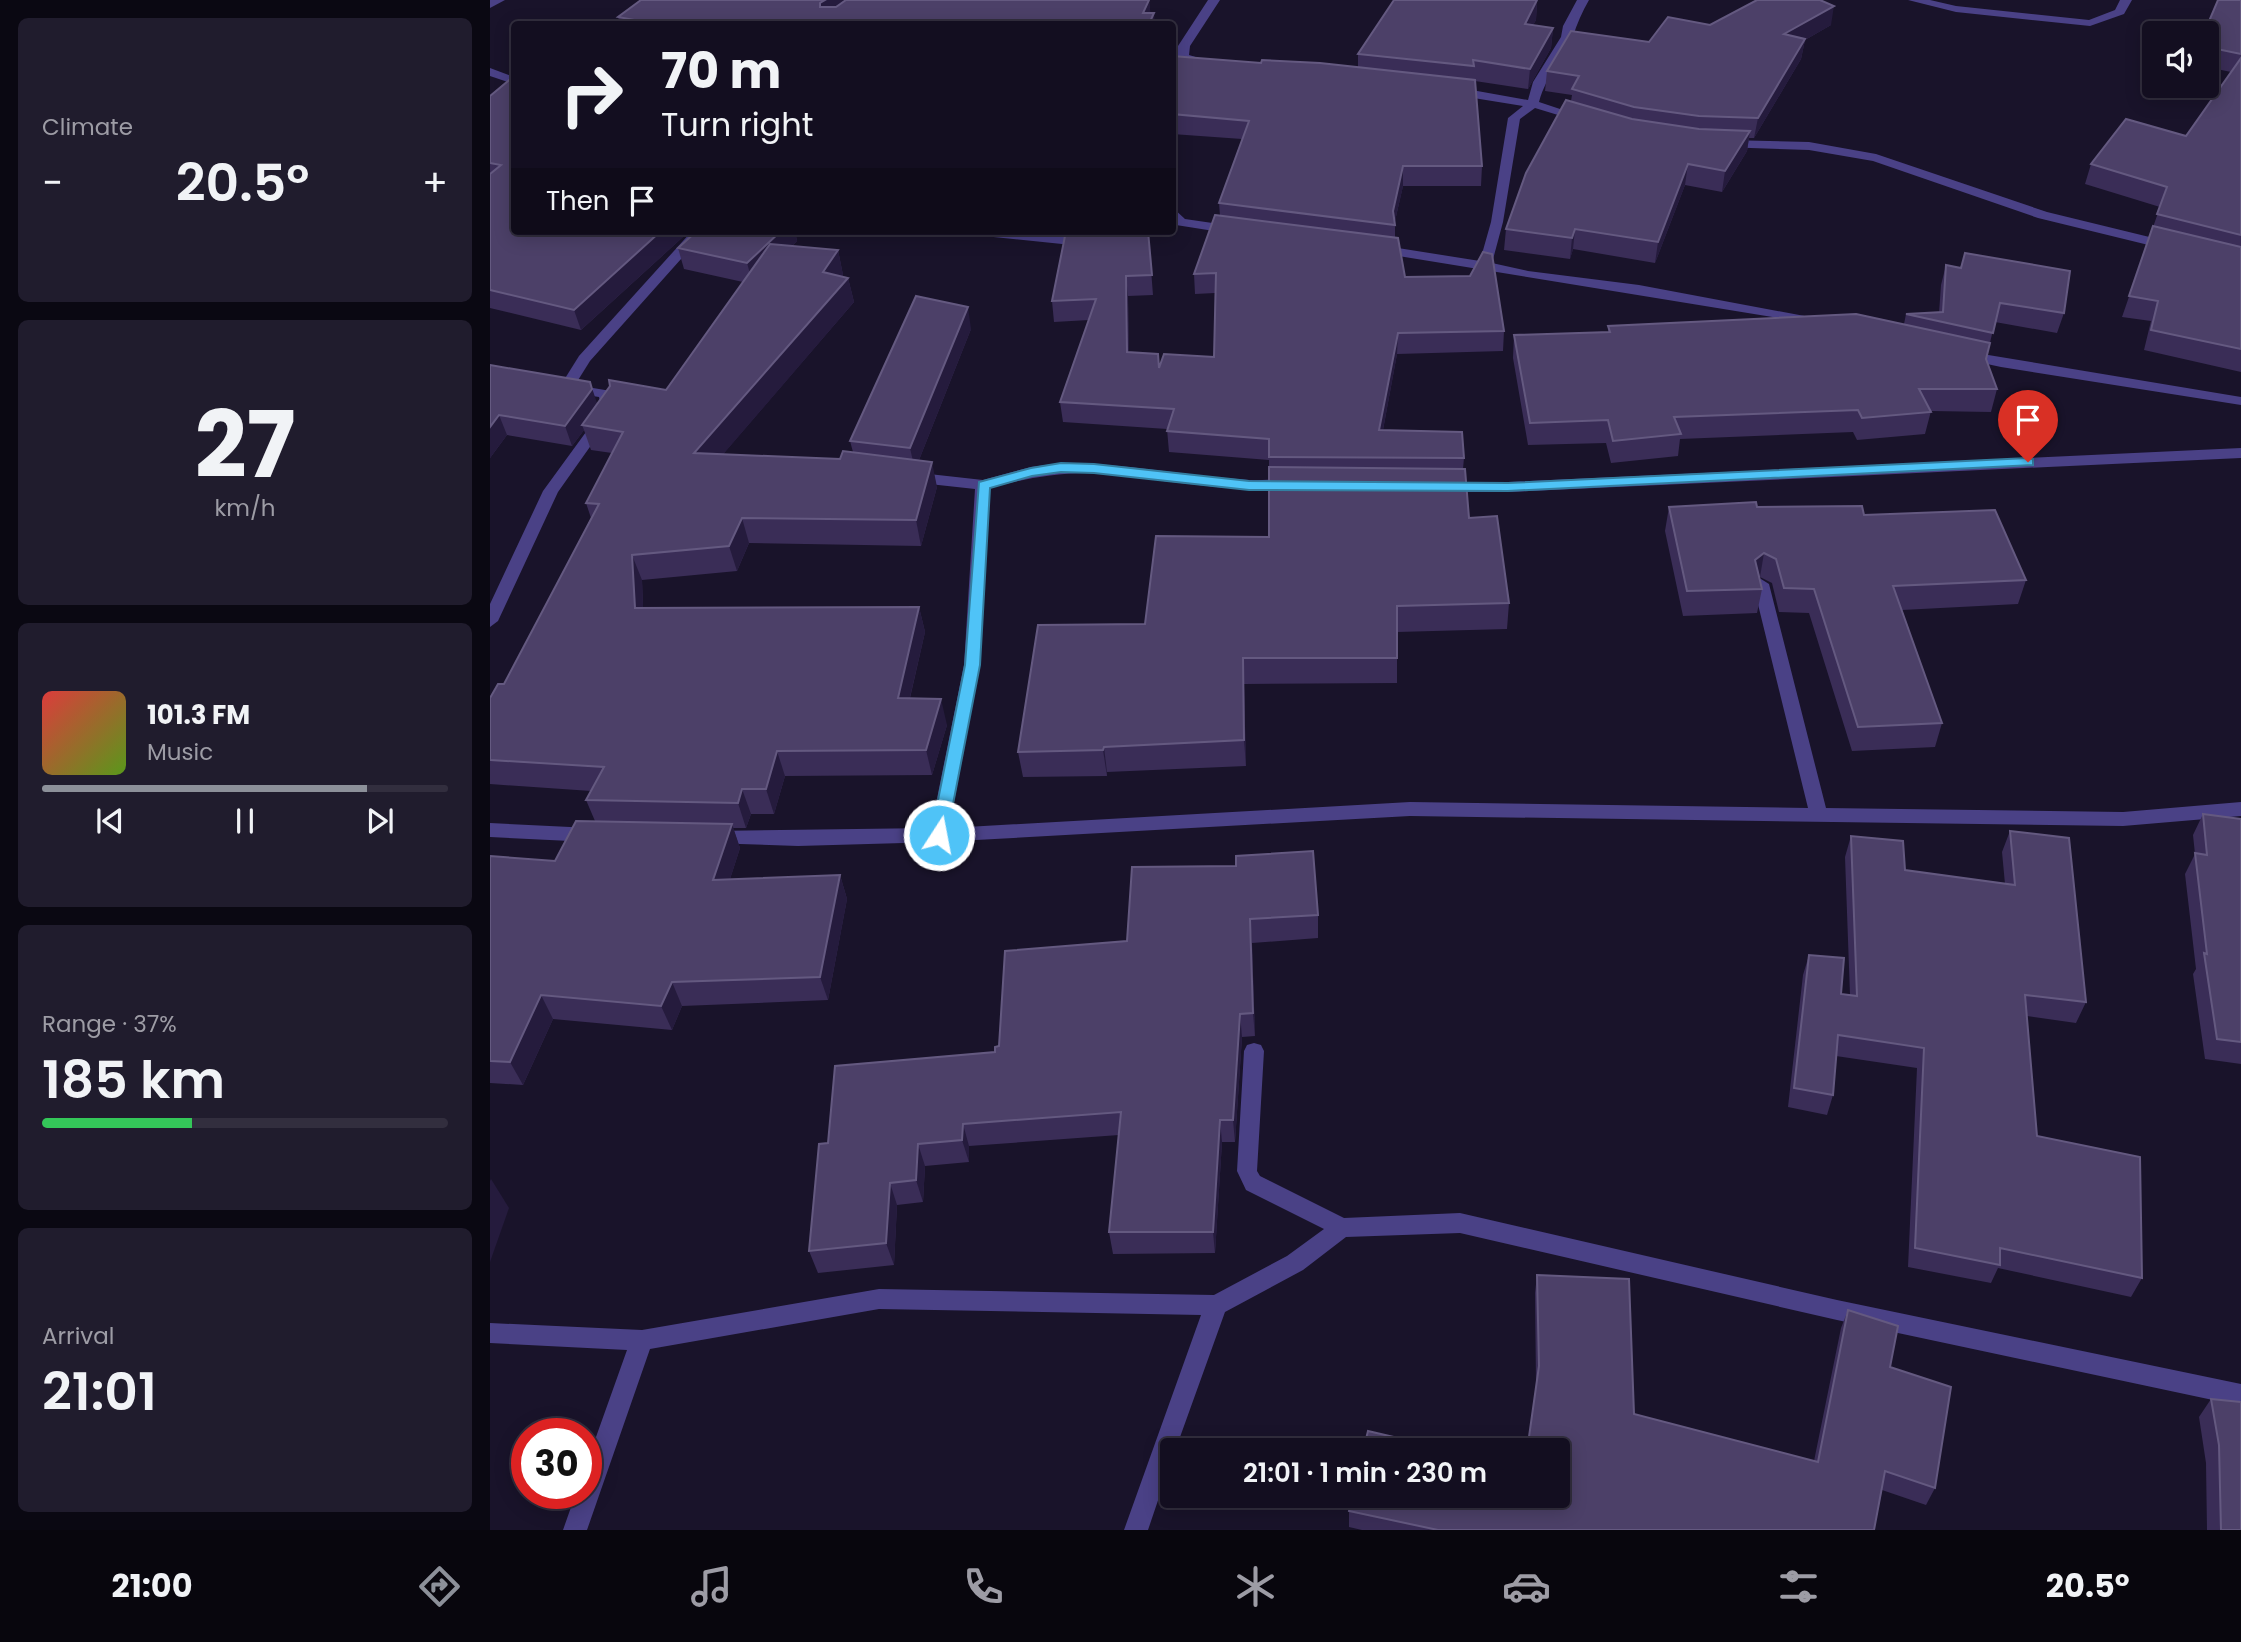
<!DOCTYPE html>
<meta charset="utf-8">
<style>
body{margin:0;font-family:Poppins,sans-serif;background:#201c2d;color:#f1f3f6;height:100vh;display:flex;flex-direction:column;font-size:26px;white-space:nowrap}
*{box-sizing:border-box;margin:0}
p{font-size:23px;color:#9d9ca5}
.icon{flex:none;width:38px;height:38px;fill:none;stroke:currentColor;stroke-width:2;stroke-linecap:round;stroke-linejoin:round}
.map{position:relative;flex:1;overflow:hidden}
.drawer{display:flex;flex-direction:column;gap:18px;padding:18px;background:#0a0812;width:490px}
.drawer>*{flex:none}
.banner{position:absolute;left:21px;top:21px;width:665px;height:214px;border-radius:7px;box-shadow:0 4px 18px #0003,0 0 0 2px #322e3e;background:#130e20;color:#f1f3f6;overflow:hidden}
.tools{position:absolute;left:1652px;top:21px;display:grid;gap:14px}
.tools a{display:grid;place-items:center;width:77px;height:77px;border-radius:7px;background:#130e20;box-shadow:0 4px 18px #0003,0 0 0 2px #322e3e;font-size:35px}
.speed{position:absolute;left:21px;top:1418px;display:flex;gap:14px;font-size:35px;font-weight:700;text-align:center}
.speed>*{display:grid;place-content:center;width:91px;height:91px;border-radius:50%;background:#130e20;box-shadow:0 4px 18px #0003,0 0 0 2px #322e3e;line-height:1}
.speed .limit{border:10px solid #d22;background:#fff;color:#111}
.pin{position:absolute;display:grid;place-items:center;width:60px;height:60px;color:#fff;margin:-72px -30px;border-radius:50% 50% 50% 0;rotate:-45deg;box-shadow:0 0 7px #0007}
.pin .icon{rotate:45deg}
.me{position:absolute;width:77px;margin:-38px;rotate:11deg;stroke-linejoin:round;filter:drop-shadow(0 0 5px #0008)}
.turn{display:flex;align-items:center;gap:24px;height:147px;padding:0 35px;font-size:32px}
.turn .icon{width:91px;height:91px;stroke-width:2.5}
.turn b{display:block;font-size:49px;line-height:60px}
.then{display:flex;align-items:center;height:66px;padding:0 35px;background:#0003;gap:14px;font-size:26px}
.big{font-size:52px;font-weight:600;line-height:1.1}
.drawer .tile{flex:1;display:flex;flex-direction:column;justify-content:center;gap:10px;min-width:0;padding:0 24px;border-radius:10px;background:#201c2d}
.drawer .dial{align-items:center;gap:0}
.dial b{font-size:91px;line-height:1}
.song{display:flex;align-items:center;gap:21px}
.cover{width:84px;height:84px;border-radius:10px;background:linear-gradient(135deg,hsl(0 70% 55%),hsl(90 70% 35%))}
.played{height:7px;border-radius:4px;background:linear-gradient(90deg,#8c9099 80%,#322e3e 80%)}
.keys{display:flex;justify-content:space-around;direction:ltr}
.heat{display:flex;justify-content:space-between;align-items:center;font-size:38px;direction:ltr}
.charge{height:10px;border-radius:5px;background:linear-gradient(90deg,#34c759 37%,#322e3e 0)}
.trip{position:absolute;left:670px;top:1438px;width:410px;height:70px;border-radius:7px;background:#130e20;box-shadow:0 4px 18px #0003,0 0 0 2px #322e3e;font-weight:600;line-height:70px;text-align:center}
.dock{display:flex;height:112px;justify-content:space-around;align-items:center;background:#08060d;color:#9d9ca5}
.dock .icon{width:49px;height:49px}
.dock .current{color:#8c9099}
.dock b{font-size:32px;color:#f1f3f6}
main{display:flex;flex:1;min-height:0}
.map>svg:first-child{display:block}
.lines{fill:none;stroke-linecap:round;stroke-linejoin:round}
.minor{fill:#4a4186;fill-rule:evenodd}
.wall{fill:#3a2d57}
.shaded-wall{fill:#251b3d}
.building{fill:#4c4068;stroke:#645980;stroke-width:2}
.route{fill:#4fc3f7;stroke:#337fa1;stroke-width:2}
</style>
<main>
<section class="drawer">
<div class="tile"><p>Climate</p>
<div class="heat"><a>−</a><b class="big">20.5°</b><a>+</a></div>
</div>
<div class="tile dial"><b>27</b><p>km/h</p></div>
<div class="tile">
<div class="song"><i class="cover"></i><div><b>101.3 FM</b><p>Music</p></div></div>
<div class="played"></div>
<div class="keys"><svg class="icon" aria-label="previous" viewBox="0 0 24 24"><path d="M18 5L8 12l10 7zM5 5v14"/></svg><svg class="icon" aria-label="pause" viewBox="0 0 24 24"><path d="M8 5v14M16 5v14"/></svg><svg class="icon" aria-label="next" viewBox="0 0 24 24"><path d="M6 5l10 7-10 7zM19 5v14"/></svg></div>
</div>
<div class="tile"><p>Range · 37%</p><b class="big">185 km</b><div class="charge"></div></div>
<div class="tile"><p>Arrival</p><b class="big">21:01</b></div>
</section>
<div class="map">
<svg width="1751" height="1530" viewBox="0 0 1751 1530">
<rect width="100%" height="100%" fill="#19132a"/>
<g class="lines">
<g class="minor">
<path d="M0,0H15L0,8Z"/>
<path d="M718,0H730L700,46L699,55L722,62L724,64L718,67L687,57L688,46Z"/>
<path d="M1087,0H1099C1092,12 1087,24 1083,36C1074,60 1057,73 1049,102L1097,118L1091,122L1045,108L1030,119L1013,222L1002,263L1038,271L1149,285L1320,317L1325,318V324L884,252L882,249L889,245L990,261L1001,222L1018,118L1033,106L965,95L959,91L965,87L1038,100L1043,82L1071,37L1073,26Z"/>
<path d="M1418,0H1440L1466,6L1599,20L1625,10L1630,0H1642L1634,14L1600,26L1466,12Z"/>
<path d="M0,68L24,77V84L0,76Z"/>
<path d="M1235,140L1319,142L1386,154L1557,212L1684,243L1686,246L1679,250L1548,218L1383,161L1319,150L1231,147L1229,144Z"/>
<path d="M682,207L695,219L743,226L750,230L743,234L686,225L682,220Z"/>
<path d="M202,231H216L100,361L85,385L121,391L126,410L68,492L8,621L0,627V604L53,491L112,410L109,397L76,392L69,388L89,356Z"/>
<path d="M477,231H522L572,236L605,231H637L630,235L572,244L484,235Z"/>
<path d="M1474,351L1751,397V405L1511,367L1469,358V352Z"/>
<path d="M1751,448V458L1018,492H953L945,487L953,482H1018Z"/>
<path d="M571,463C634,463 696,476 759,480C773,481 801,476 811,486C796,501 633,474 602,473C566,472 534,479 500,488L490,665L459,828L920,802L1318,808L1263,584L1271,579L1279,584L1336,808L1633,812L1751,802V816L1633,826L920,816L449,842L308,846L218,843L215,838L218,833L224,831L441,828L474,665L485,489L421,482L413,477L421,472L493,480L541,467Z"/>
<path d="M0,823L101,828L107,830L110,835L107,840L101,842L0,837Z"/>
<path d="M764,1043L771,1045L774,1051L767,1171L770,1176L854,1218L970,1213L1347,1300L1751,1384V1406L1347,1320L970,1233L856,1237L813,1270L735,1312L685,1451H682V1459L658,1530H634L711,1315L389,1309L160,1349L97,1530H73L86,1493H96V1465L137,1350L0,1343V1323L152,1330L389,1289L724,1295L797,1256L834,1229L756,1190L747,1171L754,1051L757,1045Z"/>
</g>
</g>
<g class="wall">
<path d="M659,0L660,13L665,24H130L128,17Z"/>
<path d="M1047,0L1046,20L1043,25L1063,28L1061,48L1038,89L985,81L992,166L991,186H913L905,221V238L915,277L1014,331L1013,351L907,354L893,430L974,458L973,469L979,518L1019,603L1017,629L907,632V683L754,684L756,766L617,772V776L533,777L528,752L655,624L779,537V460L679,452L677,429L573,422L570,402L599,320L564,322L562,301L658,231L663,295L638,296L639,352L669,368L724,357L725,293L705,294L704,274L730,216L729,203L752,139L682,134V56L771,63L868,68V54Z"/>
<path d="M1751,0V372L1654,350L1661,321L1632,317L1670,207L1595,184L1601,164L1696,136L1741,72L1717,67V33Z"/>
<path d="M1220,25H1341L1315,40L1311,59L1264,138H1259L1257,151L1232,192L1195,185L1165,263L1083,249L1080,259L1014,250L1016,229L1081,101L1082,95L1055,91L1057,71Z"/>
<path d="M0,96L24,231L194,236L91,330L0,308Z"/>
<path d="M207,231H305L307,241L302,246L348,250L353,275L352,276L358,278L364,302L233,454L350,459L363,452L360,441L481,329L429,460L447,487L431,546L259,543L247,571L152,580L153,608L429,607L435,632L420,698L457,725L442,775L295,776L284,814H261L256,828H243L250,848L240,879L350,875L357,899L338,1000L192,1006L182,1030L63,1019L33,1085L0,1083V856L65,861L105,821L96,800L101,791L0,784V698L14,684L101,518L96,503L122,453L101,450L94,430L82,446L17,435L0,458V365L108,403L176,390L253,282L194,269L188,248Z"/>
<path d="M1456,265L1574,313L1567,333L1505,322L1496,359L1507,389L1501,412L1441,411L1435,434L1367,440L1363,432L1190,439L1188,456L1121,463L1116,443L1038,445L1023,358L1024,335L1118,332V326L1414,324L1416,314L1449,313L1451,285Z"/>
<path d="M1179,507H1267L1374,515L1536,580L1528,604L1412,610L1452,723L1445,747L1362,751L1319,613L1289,612L1282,583L1270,577L1272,589L1267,613L1193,616L1175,531Z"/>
<path d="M1713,814L1751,819V1064L1715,1059L1703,974L1706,969L1695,874L1705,854L1703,835Z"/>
<path d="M1520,831L1596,1002L1586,1023L1537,1016L1547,1136L1652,1278L1641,1297L1508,1268L1501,1283L1418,1267L1427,1068L1346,1056L1343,1095L1337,1115L1298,1107L1313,975L1319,955L1351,994L1360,995L1355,857L1361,836L1415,870L1515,884L1512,852Z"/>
<path d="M642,867L828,915V938L762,943L765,1036L752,1037L745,1142H732L725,1253L623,1254L619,1232L629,1135L479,1146V1162L435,1166L433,1202L407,1205L404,1265L328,1273L319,1251L338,1143L505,1052L509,1046L637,941Z"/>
<path d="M1047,1275L1144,1414L1324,1461L1351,1328L1358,1310L1400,1367L1445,1488L1436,1505L1392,1490L1384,1530H872L859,1527V1511L1068,1496L1046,1384L1045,1293Z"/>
<path d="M1721,1399L1751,1530H1717L1716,1463L1709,1417Z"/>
</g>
<g class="shaded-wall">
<path d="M335,0H364L334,22L330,7V3Z"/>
<path d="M659,0L661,18L653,13Z"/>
<path d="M1047,0L1046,20L1033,44L1035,24Z"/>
<path d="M1344,6L1341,25L1315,40L1311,59L1264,138L1268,118L1294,34Z"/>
<path d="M664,13L665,24H659Z"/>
<path d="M1063,28L1061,48L1038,89L1040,69Z"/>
<path d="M1260,131L1257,151L1232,192L1235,171Z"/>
<path d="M1198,164L1195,185L1165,263L1168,242Z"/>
<path d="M913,166V186L904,225L903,211Z"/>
<path d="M1085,229L1083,249L1080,259L1082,238Z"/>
<path d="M171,231H193L194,236L91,330L84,310Z"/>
<path d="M291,231H305L307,241L263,284L257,263Z"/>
<path d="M348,250L353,275L339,297L333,272Z"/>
<path d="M636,276L638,296L639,372L637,352Z"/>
<path d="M358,278L364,302L212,479L204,453Z"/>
<path d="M478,307L481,329L425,470L420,448Z"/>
<path d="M908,333L907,354L889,451V430Z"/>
<path d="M100,382L109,409L92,425L94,430L82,446L75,426Z"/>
<path d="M9,415L17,435L0,458V427Z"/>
<path d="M442,462L447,487L431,546L426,520Z"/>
<path d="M252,518L259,543L247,571L239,546Z"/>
<path d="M1274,553L1270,577L1265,560Z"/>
<path d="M142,555L152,580L154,633L145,608Z"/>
<path d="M429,607L435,632L414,723L408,698Z"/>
<path d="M753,658L754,684L756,766L754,740Z"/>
<path d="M451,699L457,725L442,775L436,750Z"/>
<path d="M614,747L617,772V776L613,750Z"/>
<path d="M287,751L295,776L284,814L276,789Z"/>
<path d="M252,789L261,814L256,828L248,803Z"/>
<path d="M242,824L250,848L232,904L223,880Z"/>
<path d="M350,875L357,899L338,1000L330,977Z"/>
<path d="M760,919L762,943L765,1036L763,1013Z"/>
<path d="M182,982L192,1006L182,1030L171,1006Z"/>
<path d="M51,995L63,1019L33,1085L20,1062Z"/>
<path d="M750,1014L752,1037L745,1142L743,1120Z"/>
<path d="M730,1120L732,1142L725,1253L723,1232Z"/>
<path d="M473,1124L479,1146V1162L472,1140Z"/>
<path d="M428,1144L435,1166L433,1202L426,1180Z"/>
<path d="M1,1179L19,1208L0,1262V1181Z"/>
<path d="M400,1183L407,1205L404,1265L396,1243Z"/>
</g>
<g class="building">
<path d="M151,0H335L330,3V7H346L356,0H659L653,13H664L659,24H166L128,17Z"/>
<path d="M904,0H1047L1035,24L1063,28L1040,69L983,60L984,66L868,54Z"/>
<path d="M1267,0H1330L1344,6L1294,34L1315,39L1268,118L1209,116L1144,107L1082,89L1089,76L1057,71L1081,31L1159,42L1178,17L1220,25Z"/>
<path d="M1728,0H1751V54L1717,47V33H1714Z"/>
<path d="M682,56L771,63L772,60L830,63L985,80L992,166H913L903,211L905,225L729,203L759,121L682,114Z"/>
<path d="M1751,58V235L1667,214L1677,187L1601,164L1636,119L1696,136Z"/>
<path d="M24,76V231H171L84,310L0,290V174L11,165L0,163V96Z"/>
<path d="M1076,100L1142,119L1209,129L1260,131L1235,171L1198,164L1168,242L1085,229L1082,238L1016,229L1036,173Z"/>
<path d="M725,215L908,238L915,277L980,276L993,252L1002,254L1014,331L908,333L889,430L972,432L974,458L779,457V439L677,431L684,409L570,402L606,299L562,301L576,231H658L662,275L636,276L637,352L668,354L669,368L674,354L724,357L726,273L704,274Z"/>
<path d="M1663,226L1751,247V349L1661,330L1668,301L1639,296Z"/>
<path d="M207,231H291L257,263L188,248Z"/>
<path d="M280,244L348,250L333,272L358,278L204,453L350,459L353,451L442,462L426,520L252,518L239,546L142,555L145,608L429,607L408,698L451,699L436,750L287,751L276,789H252L248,803L96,800L114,767L0,760V698L8,684H14L109,504L96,503L133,432L92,425L120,386L119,380L176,390Z"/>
<path d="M1475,253L1580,271L1574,313L1510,303L1503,333L1416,314L1453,312L1456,265L1471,268Z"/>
<path d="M426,296L478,307L420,448L360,441Z"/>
<path d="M1366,314L1500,343L1496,359L1507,389H1429L1441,412L1372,418L1368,410L1184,417L1191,434L1123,441L1118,420L1040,423L1024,335L1120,332L1118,326Z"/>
<path d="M0,365L100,382L102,389L75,426L9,415L0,427Z"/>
<path d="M779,467L975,469L979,518L1007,516L1019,603L907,606V658H753L754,740L614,747L613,750L528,752L548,625L655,624L666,536L779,537Z"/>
<path d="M1266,502L1267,507L1372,506L1374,515L1505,510L1536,580L1403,586L1452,723L1368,727L1324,589L1294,588L1286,559L1274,553L1265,560L1272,589L1197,591L1179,507Z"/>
<path d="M1713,814L1751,819V1042L1727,1039L1714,953L1717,954L1705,853L1717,855Z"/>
<path d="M86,821L242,824L223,880L350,875L330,977L182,982L171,1006L51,995L20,1062L0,1061V856L65,861Z"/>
<path d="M1520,831L1579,838L1596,1002L1535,995L1547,1136L1650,1157L1652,1278L1510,1248V1265L1425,1248L1434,1048L1348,1035L1343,1095L1304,1088L1319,955L1354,958L1351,994L1367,996L1361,836L1413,841L1415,870L1525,885Z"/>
<path d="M823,851L828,915L760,919L763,1013L750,1014L743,1120H730L723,1232H619L631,1112L473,1124L472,1140L428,1144L426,1180L400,1183L396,1243L319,1251L329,1144L338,1143L345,1066L505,1052V1047L509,1046L515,951L637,941L642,867L746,866V856Z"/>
<path d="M1047,1275L1139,1279L1144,1414L1328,1462L1358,1310L1408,1326L1400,1367L1461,1387L1445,1488L1395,1471L1384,1530H948L859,1511L862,1496H1068V1451H1037L1049,1366Z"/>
<path d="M1721,1399L1751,1402V1530H1731L1729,1445Z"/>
<path d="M878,1431L964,1451H873Z"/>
</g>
<path class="route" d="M1538,458L1543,459V465L1018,491L759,490L604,473L571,472L542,476L500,488L490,665L457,835L449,841L441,835L475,665L489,482L541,468L571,463L604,464L759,481L1018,483Z"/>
</svg>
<div class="tools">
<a><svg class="icon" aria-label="sound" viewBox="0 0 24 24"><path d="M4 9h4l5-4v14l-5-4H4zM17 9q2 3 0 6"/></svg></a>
</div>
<div class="speed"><div class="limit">30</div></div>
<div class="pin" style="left:1538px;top:462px;background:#d93025"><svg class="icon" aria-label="arrive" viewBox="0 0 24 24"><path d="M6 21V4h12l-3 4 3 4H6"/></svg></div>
<svg class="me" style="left:449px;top:835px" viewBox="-20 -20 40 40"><circle r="17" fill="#4fc3f7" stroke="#fff" stroke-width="3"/><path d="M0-11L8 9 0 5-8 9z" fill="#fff"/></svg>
<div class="trip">21:01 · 1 min · 230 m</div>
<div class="banner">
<div class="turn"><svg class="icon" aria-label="right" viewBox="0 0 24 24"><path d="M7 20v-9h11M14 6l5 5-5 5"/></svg><div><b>70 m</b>Turn right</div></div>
<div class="then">Then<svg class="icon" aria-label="arrive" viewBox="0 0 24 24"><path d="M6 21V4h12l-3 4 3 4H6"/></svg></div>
</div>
</div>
</main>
<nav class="dock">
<b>21:00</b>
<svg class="icon current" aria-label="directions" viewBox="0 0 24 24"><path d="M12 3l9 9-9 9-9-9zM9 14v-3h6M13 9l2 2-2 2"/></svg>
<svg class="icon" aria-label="music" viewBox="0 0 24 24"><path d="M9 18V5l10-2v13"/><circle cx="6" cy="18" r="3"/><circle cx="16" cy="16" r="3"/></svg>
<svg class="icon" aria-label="phone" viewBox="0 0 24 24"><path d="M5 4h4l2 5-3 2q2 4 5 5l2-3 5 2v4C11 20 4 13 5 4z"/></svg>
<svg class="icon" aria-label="climate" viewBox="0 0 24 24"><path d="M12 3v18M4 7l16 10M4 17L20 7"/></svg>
<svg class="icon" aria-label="car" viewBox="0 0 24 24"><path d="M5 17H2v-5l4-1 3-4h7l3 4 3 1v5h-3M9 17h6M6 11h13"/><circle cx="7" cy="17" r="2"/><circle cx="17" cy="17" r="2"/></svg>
<svg class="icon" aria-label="filters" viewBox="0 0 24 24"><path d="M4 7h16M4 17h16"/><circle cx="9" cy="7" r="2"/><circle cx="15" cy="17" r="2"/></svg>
<b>20.5°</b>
</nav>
